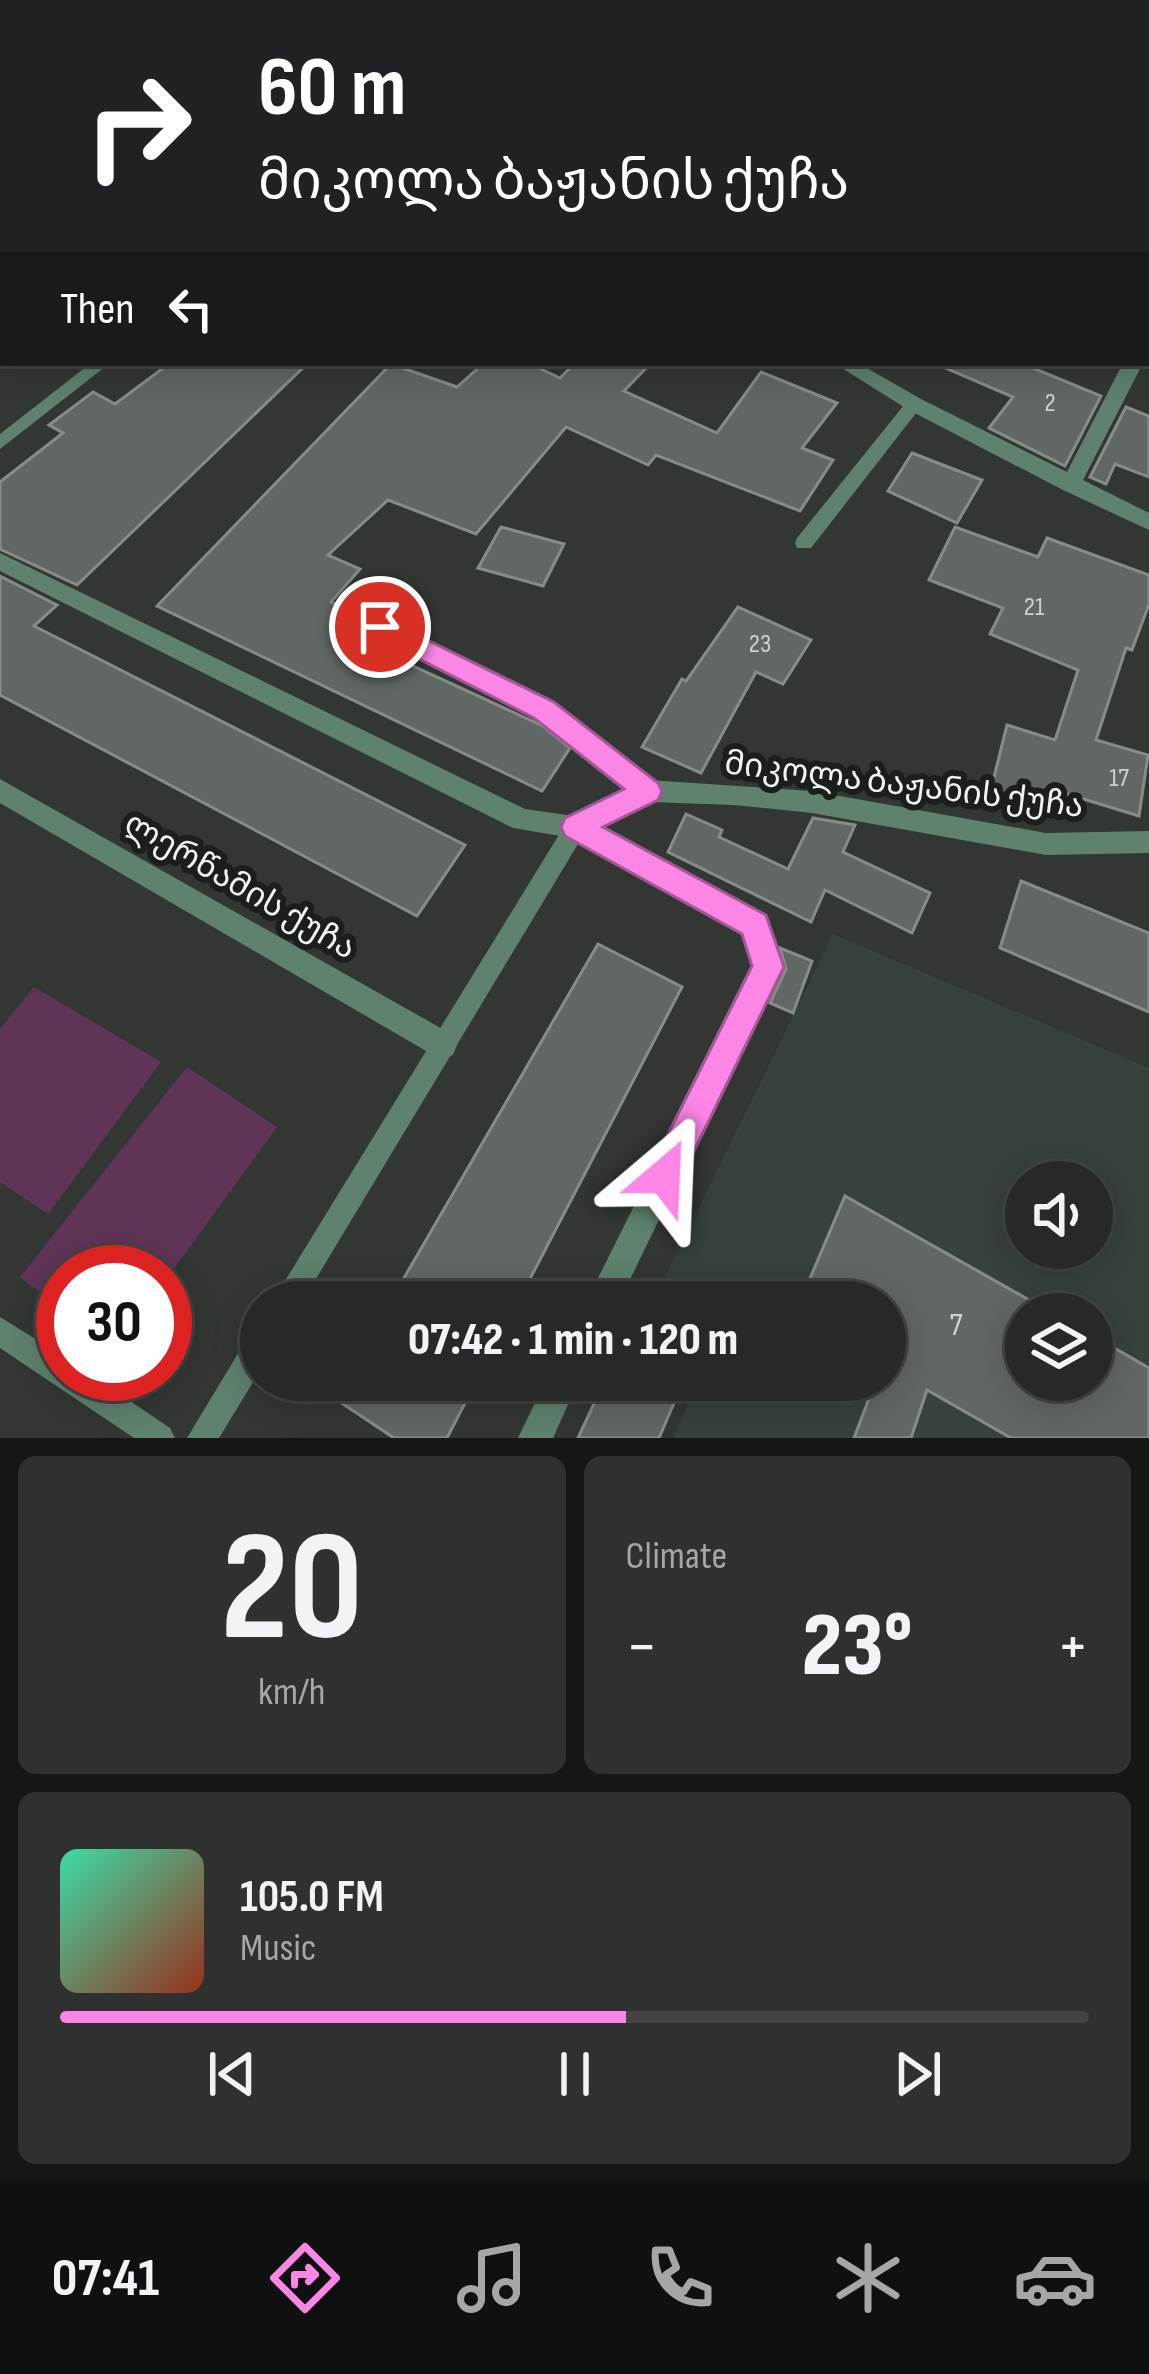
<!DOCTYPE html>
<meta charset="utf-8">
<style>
body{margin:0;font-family:"Sofia Sans Condensed","Noto Sans Georgian",sans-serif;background:#2e312f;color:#f1f3f6;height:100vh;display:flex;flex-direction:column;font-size:45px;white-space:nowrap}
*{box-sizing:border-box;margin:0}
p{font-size:39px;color:#a4a6a7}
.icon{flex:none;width:66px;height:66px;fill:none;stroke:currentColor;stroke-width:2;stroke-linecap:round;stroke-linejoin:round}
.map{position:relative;height:1438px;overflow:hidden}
.sheet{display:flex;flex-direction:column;gap:18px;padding:18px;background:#151715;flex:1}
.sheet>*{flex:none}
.hud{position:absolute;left:0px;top:0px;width:1149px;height:366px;box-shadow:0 6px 30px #0003,0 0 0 3px #424544;background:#202124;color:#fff;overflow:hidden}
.fabs{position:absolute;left:1005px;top:1161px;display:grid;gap:24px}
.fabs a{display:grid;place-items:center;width:108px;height:108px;border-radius:50%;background:#262927;box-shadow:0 6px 30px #0003,0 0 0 3px #424544;font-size:60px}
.speed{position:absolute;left:36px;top:1245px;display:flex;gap:24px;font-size:60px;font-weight:700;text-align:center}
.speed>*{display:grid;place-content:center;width:156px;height:156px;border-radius:50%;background:#262927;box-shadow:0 6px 30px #0003,0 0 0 3px #424544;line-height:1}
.speed .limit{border:18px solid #d22;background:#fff;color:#111}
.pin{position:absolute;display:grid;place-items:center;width:102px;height:102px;color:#fff;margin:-51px;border:6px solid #fff;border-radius:50%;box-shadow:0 3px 12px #0007}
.me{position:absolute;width:132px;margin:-66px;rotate:26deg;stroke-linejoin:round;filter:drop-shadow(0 0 9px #0008)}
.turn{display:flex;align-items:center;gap:42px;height:252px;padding:0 60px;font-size:54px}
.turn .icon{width:156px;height:156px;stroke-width:2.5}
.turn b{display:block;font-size:84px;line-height:102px}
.then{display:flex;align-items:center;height:114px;padding:0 60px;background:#0003;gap:24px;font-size:45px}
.big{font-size:90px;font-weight:800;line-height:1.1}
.sheet .tile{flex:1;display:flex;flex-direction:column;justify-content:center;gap:18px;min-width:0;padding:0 42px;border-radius:18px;background:#2e312f}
.sheet .dial{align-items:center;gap:0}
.dial b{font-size:156px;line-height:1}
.song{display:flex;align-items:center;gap:36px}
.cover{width:144px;height:144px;border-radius:18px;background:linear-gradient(135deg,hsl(160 70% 55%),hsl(10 70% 35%))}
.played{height:12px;border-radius:6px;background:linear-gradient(90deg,#fb86e5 55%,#424544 55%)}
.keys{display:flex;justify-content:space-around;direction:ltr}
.heat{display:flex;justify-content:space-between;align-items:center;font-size:66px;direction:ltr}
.sheet .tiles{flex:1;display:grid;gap:18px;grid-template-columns:1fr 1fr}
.tile:last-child{grid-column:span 2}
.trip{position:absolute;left:240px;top:1281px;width:666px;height:120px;border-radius:60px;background:#262927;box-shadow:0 6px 30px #0003,0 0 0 3px #424544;font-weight:800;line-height:120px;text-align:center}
.tabs{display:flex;height:192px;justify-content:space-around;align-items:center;background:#0f1010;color:#a4a6a7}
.tabs .icon{width:84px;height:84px}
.tabs .current{color:#fb86e5}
.tabs b{font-size:54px;color:#f1f3f6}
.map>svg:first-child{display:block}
.built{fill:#36423b;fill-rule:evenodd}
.green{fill:#603457}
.building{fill:#616764;stroke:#868c88;stroke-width:3}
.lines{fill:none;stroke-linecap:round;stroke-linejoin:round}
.service{fill:#5e826d;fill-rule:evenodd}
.minor{fill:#5e826d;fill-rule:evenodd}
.route{fill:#fb86e5;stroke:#a35795;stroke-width:3}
.labels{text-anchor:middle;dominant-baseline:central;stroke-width:12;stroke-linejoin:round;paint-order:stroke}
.number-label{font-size:27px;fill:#ccd0ce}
.street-label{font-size:33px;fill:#eff3f1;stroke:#1c1e1d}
.near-number-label{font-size:33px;fill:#ccd0ce}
</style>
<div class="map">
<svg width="1149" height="1438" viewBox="0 0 1149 1438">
<rect width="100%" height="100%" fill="#323734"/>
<path class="built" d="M833,934L1149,1068V1438H674L698,1380H885V1302H653ZM1026,1182H1092V1248H1026ZM1026,1314H1092V1380H1026Z"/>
<g class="green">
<path d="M0,0H767L3,3L0,137Z"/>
<path d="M34,987L161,1062L48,1214L0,1182V1029Z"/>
<path d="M187,1067L277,1127L165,1281V1272H63V1311L20,1277Z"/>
</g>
<g class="building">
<path d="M170,363H308L77,585L0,549V482L63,433L49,425L93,392L115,404Z"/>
<path d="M484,363H528L560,378L575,363H651L624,391L717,433L761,372L837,403L802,448L833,460L800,511L656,455L648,465L566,427L476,534L388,500L328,555L360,569L331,602L349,610L333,629L543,726L570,748L542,791L157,606L391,364L457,387Z"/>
<path d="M934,363H1021L1101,396L1065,466L989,428L1013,397Z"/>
<path d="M1126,407L1149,416V477L1115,464L1106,484L1090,477Z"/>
<path d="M912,453L982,480L957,523L888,491Z"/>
<path d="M501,527L564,544L543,586L478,568Z"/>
<path d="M955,527L1038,557L1047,538L1149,575V604L1132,650L1126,648L1096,740L1148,755L1139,816L1054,790L1048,817L989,797L1007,725L1055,740L1078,670L990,634L1003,608L929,580Z"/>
<path d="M0,576L57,605L34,626L465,845L417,916L0,695Z"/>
<path d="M738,607L811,640L783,684L756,672L701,773L642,747L682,679L686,681Z"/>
<path d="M686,814L722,830L719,837L788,869L813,818L855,825L843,852L930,893L912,933L825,890L811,922L668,852Z"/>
<path d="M1021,881L1149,933V1012L1000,948Z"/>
<path d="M598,944L682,987L518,1302H390Z"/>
<path d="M780,948L812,961L793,1013L770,1003L786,969Z"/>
<path d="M845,1196L1054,1314H1026V1380H1092V1335L1149,1368V1438H1011L927,1390L911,1438H854L876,1380H885V1302H800Z"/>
<path d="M307,1380H477L447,1438H394Z"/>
<path d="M605,1380H684L659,1438H578Z"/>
</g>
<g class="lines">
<g class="service">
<path d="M580,0H597L600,3H583Z"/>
<rect x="1065" y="0" width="12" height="3"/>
<path d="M0,2L3,3V12L0,11Z"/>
<path d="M1146,28L1149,29V37L1146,36Z"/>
<path d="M91,363H110L0,449V434Z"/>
<path d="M914,398L923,404L920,408L811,548H797L795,543L797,538L908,400Z"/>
<path d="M380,619L551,704L656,784L659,791L656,798L648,800L640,798L537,716L373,633L370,627L373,621Z"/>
<path d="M576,817L584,820L587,827L584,834L302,1302H272L568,820Z"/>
<path d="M0,1317L63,1356V1374H90L170,1428L175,1438H134L0,1348Z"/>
<path d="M261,1328V1369L219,1438H187L251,1332Z"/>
</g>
<g class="minor">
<path d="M749,0H768L770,3H751Z"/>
<path d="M1146,155L1149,156V167L1146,166Z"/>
<path d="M3,202V213L0,214V203Z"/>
<path d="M834,363H858L921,399L1067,472L1123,363H1143L1083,480L1149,513V530L1063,490L907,409Z"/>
<path d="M0,553L525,809L574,816L648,780L812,791L1046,833L1149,831V853L1046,855L812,813L734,805L650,802L600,827L764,916L782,967L619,1302H586L754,966L744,933L572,838L513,828L0,571Z"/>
<path d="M0,779L453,1035L457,1045L453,1055L443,1059L433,1055L0,803Z"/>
<path d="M546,1380H579L553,1438H518Z"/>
</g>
</g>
<path class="route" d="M380,617L554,702L658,783L662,791L658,800L603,827L766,915L784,967L676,1188L664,1193L652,1188L647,1176L752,966L742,934L565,836L561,827L565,818L624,789L534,718L371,634L367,627L371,620Z"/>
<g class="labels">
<g class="number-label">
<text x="1050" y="403">2</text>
<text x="1034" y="607">21</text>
<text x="760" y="644">23</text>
<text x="1119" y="778">17</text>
</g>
<g class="street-label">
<text transform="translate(904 785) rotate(7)">მიკოლა ბაჟანის ქუჩა</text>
<text transform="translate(240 886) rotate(30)">ლერწამის ქუჩა</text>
</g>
<g class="near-number-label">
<text x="956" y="1325">7</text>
</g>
</g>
</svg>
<div class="fabs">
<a><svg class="icon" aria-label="sound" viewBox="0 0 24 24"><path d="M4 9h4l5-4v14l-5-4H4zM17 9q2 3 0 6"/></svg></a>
<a><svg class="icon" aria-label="layers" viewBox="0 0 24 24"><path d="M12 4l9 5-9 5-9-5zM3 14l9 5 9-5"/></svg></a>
</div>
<div class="speed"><div class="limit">30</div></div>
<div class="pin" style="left:380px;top:627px;background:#d93025"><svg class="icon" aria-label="arrive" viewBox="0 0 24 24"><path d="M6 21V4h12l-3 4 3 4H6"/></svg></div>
<svg class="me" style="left:664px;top:1176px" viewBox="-20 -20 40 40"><path d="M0-17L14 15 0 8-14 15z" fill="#fb86e5" stroke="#fff" stroke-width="4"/></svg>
<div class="trip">07:42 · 1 min · 120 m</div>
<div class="hud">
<div class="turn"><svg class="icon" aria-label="right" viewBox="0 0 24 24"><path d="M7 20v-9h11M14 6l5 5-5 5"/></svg><div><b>60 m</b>მიკოლა ბაჟანის ქუჩა</div></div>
<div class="then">Then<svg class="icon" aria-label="left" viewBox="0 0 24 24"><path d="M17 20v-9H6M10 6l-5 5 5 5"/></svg></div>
</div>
</div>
<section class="sheet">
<div class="tiles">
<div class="tile dial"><b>20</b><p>km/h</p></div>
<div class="tile"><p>Climate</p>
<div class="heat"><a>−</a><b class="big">23°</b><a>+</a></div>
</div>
<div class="tile">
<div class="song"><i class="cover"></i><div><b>105.0 FM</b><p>Music</p></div></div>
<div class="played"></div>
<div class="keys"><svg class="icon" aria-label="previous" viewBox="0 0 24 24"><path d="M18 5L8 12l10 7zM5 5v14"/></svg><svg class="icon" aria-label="pause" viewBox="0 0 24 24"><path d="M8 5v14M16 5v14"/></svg><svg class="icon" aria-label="next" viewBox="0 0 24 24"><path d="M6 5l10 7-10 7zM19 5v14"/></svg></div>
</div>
</div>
</section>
<nav class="tabs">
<b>07:41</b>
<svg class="icon current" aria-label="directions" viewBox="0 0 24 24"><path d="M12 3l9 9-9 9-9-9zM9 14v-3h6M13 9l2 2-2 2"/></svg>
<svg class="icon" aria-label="music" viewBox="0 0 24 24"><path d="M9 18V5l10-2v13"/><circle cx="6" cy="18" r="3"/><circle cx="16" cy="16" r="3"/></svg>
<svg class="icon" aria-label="phone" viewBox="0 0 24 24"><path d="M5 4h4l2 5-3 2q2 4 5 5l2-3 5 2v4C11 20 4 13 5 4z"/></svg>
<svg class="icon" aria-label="climate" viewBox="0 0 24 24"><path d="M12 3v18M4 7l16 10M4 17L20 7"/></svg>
<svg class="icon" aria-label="car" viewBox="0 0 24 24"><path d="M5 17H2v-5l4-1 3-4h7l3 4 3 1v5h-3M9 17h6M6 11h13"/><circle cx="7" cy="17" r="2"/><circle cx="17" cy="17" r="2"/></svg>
</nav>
